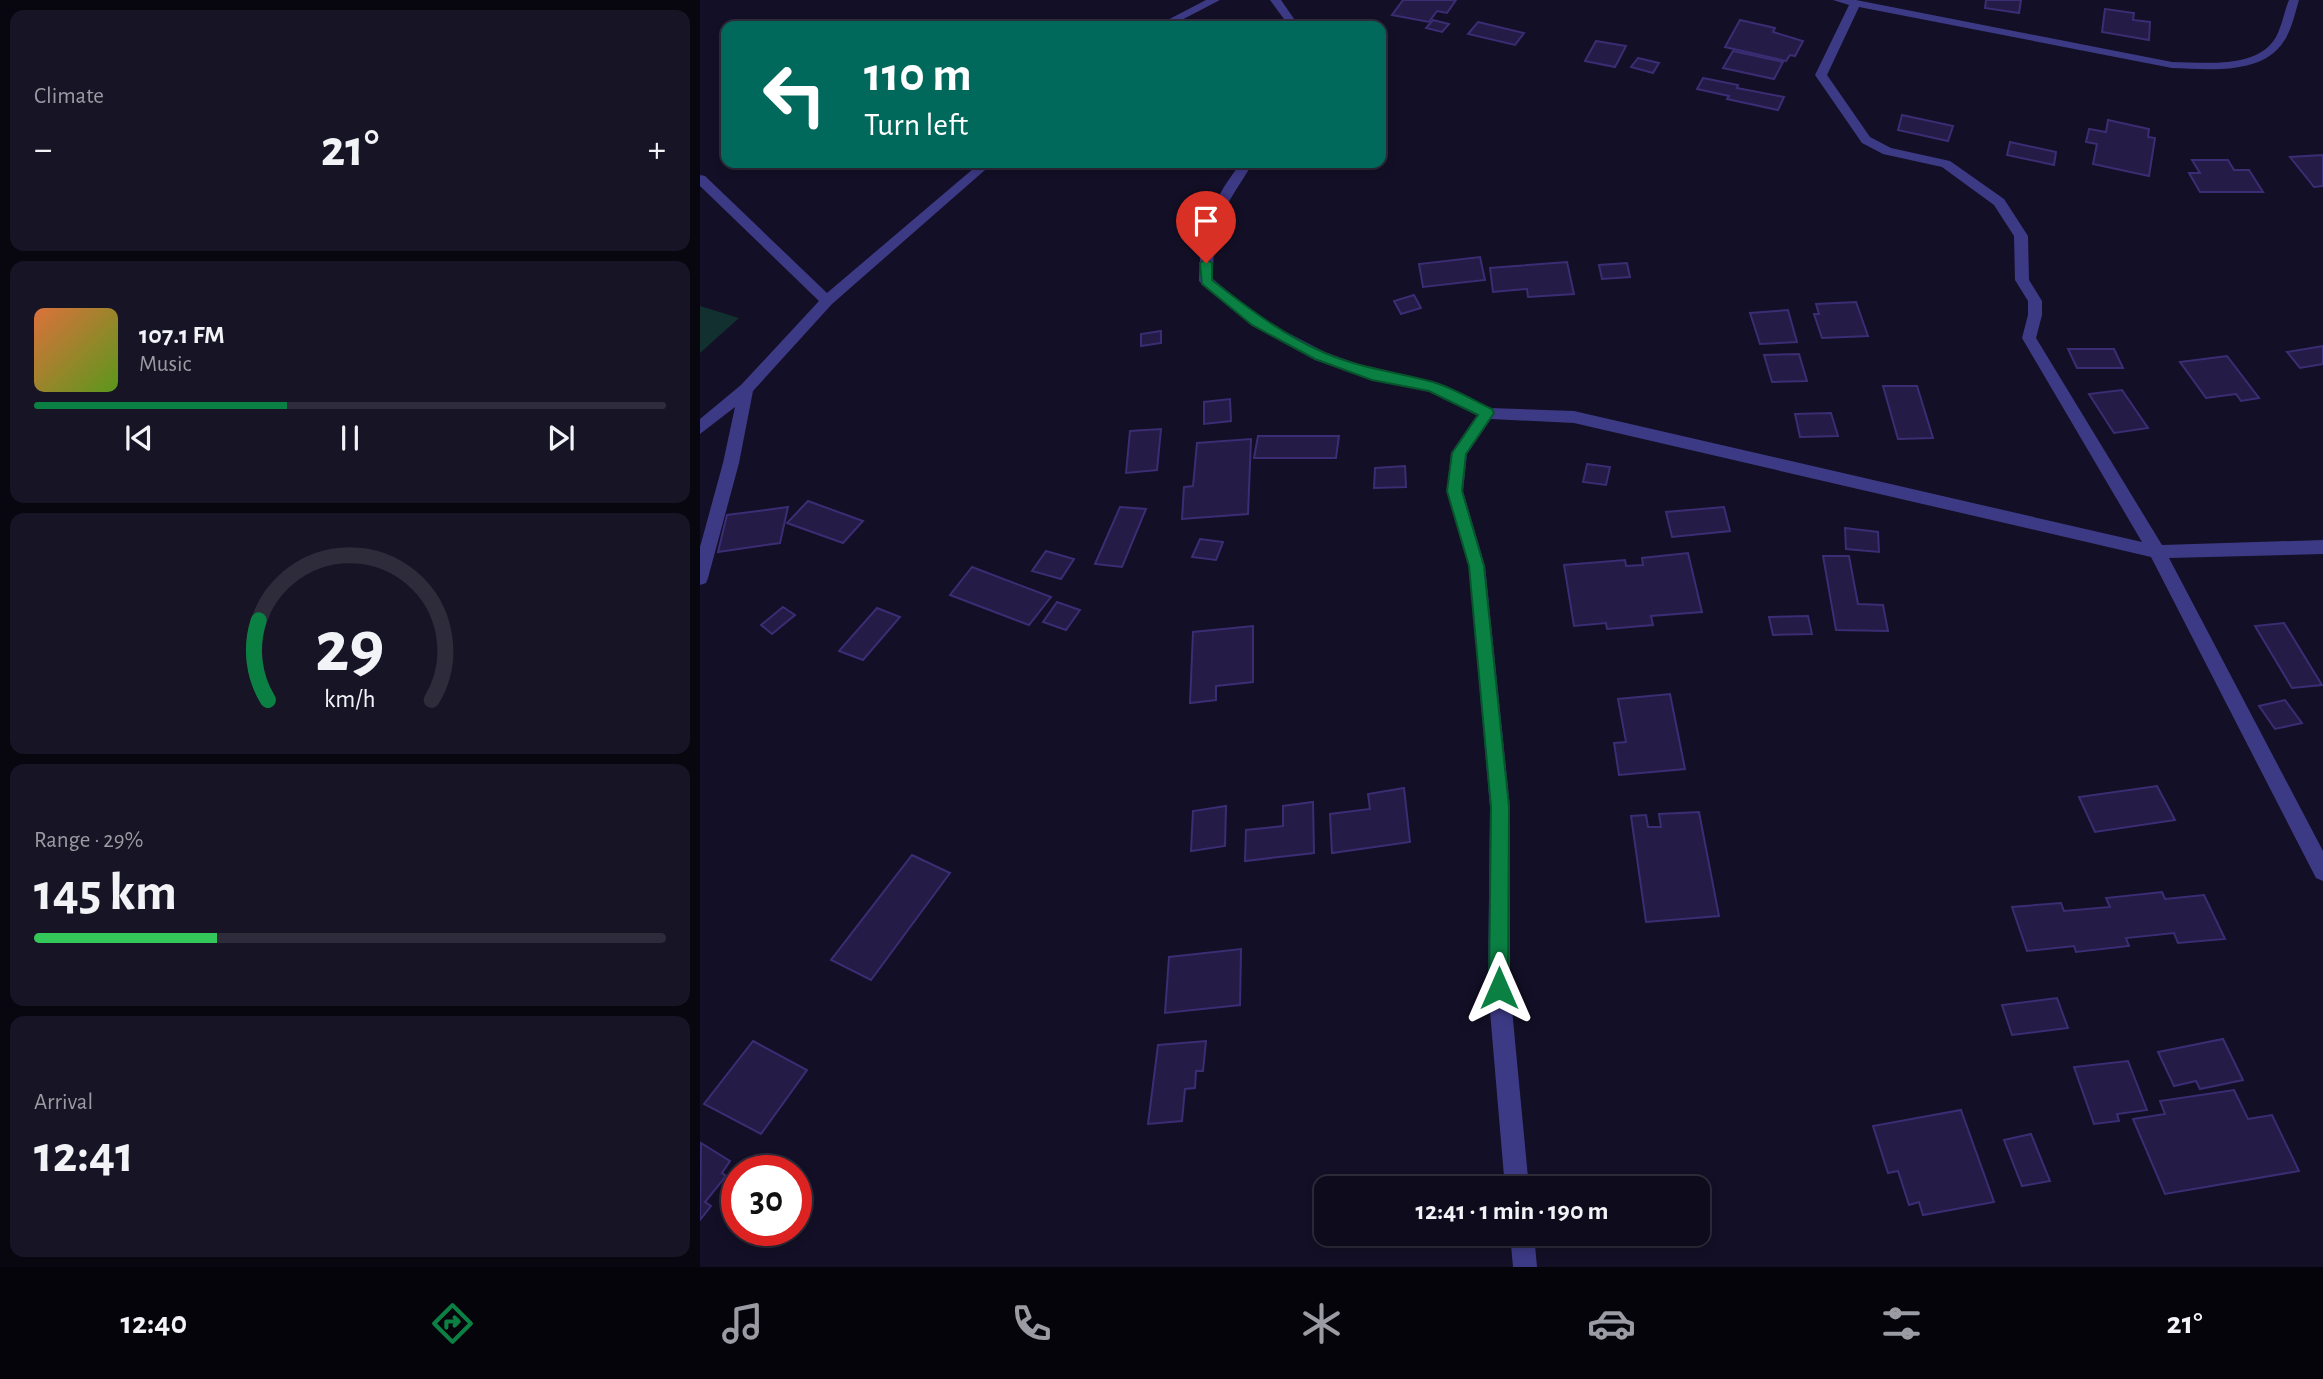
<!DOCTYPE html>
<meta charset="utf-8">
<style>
body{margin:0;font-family:"Alegreya Sans",sans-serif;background:#171425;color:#f1f3f6;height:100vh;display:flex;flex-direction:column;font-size:26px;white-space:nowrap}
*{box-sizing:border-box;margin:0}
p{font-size:23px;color:#9b9ba3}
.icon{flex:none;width:38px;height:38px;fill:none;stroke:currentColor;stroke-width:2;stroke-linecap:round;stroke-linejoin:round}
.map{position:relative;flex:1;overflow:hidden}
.panel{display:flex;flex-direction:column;gap:10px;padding:10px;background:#08060f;width:700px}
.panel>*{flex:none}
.top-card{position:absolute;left:21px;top:21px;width:665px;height:147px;border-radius:14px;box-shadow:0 4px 10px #0003,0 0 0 2px #2e2b3b;background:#00695c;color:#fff;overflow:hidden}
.speed{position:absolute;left:21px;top:1155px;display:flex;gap:14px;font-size:35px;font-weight:700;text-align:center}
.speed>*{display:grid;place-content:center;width:91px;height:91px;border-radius:50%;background:#0e0b1c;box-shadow:0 4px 10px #0003,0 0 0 2px #2e2b3b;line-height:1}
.speed .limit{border:10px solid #d22;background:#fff;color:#111}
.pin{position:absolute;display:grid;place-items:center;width:60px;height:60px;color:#fff;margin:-72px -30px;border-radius:50% 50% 50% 0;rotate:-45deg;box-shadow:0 0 7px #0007}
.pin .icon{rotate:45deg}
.me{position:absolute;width:77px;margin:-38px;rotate:0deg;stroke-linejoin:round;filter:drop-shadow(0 0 5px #0008)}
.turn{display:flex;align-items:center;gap:24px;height:147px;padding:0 28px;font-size:32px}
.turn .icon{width:91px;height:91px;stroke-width:2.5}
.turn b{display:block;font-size:49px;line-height:60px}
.big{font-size:52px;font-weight:600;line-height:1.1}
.panel .card{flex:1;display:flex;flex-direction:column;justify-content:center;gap:10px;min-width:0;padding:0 24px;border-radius:14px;background:#171425}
.panel .dial{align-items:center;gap:0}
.dial svg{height:182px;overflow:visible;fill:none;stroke:#2e2b3b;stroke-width:7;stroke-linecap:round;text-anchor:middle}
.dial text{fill:#f1f3f6;stroke:none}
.song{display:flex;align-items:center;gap:21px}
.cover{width:84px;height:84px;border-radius:10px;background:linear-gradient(135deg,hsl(20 70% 55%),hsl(90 70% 35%))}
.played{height:7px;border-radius:4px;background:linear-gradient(90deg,#0b8043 40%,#2e2b3b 40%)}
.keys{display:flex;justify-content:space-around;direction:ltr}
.heat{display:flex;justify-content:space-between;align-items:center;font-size:38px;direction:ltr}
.charge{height:10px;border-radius:5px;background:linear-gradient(90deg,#34c759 29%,#2e2b3b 0)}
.trip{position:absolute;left:614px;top:1176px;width:396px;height:70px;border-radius:14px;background:#0e0b1c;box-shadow:0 4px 10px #0003,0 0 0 2px #2e2b3b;font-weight:600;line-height:70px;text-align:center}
.dock{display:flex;height:112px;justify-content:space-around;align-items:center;background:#06040b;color:#9b9ba3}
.dock .icon{width:49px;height:49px}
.dock .on{color:#0b8043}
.dock b{font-size:32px;color:#f1f3f6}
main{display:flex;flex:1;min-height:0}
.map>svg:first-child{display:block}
.green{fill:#12302f}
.building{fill:#241b47;stroke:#3b2d73;stroke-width:2}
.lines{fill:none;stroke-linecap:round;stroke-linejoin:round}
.minor{fill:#3d3a85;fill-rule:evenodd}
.route{fill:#0b8043;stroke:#07532c;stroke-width:2}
</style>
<main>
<section class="panel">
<div class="card"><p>Climate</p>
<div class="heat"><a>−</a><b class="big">21°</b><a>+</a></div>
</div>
<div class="card">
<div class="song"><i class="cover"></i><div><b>107.1 FM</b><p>Music</p></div></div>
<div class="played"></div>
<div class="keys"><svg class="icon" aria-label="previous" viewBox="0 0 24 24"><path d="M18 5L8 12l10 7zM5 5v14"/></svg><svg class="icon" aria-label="pause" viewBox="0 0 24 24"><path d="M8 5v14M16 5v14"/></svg><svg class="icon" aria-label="next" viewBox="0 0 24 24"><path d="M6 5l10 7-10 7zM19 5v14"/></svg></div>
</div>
<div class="card dial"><svg viewBox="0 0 100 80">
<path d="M14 69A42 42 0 1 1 86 69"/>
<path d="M14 69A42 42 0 0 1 10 34" stroke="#0b8043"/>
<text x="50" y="56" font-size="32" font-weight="700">29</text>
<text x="50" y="72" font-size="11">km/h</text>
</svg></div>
<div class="card"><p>Range · 29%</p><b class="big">145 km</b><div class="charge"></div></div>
<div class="card"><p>Arrival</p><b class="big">12:41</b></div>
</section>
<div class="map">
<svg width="1623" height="1267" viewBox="0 0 1623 1267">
<rect width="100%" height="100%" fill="#130f26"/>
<path class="green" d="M0,306L39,318L0,353Z"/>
<g class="building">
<path d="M703,0H756L747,13L737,11L729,22L692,15Z"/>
<path d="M1286,0H1321L1319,13L1285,8Z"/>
<path d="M1405,9L1434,13L1433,20L1450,22L1449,40L1402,32Z"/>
<path d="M733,20L749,24L742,32L726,28Z"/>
<path d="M1040,20L1075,28L1073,32L1103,41L1095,56L1090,55L1086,61L1025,47Z"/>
<path d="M778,22L824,33L815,45L768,34Z"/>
<path d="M896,41L926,46L915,67L885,61Z"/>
<path d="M1033,51L1083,62L1074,79L1023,68Z"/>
<path d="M938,58L959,63L953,73L931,67Z"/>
<path d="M1003,78L1038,85L1037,88L1084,97L1078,110L1027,99L1029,96L997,89Z"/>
<path d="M1202,115L1253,126L1248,141L1198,130Z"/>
<path d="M1408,120L1449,129L1448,137L1455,138L1449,176L1393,164L1397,144L1386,142L1389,129L1406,132Z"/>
<path d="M1310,142L1356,152L1354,165L1307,155Z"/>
<path d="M1623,155V186L1614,187L1590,157Z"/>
<path d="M1492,160H1528L1534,170H1549L1563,192H1500L1489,173H1500Z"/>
<path d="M780,257L785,280L723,287L719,264Z"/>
<path d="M867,262L874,294L828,297L827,289L793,292L790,268Z"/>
<path d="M927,263L930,277L902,279L899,265Z"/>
<path d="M714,295L721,308L701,314L694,301Z"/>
<path d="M1156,302L1168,336L1122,338L1114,314H1119L1116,304Z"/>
<path d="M1088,310L1097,342L1060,344L1050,313Z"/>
<path d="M461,331V343L441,346V334Z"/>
<path d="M1623,346V364L1600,368L1587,352Z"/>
<path d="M1368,349H1414L1423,368H1377Z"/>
<path d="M1099,354L1107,381L1072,382L1064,355Z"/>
<path d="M1527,356L1559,398L1541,401L1536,394L1506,398L1480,362Z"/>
<path d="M1183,386H1217L1233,438L1198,439Z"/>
<path d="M1422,390L1448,428L1414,433L1389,394Z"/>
<path d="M530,399L531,421L504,424V402Z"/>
<path d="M1131,413L1138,436L1100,437L1095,414Z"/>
<path d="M461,429L457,470L426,473L430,431Z"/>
<path d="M558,436H639L636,458H554Z"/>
<path d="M551,439L548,514L482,519L484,487L493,486L497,443Z"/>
<path d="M887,464L910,467L906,485L883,482Z"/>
<path d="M705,466L706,487L674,488L675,468Z"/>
<path d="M108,501L163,521L143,543L87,523Z"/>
<path d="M88,507L80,543L18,552L27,515Z"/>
<path d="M420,507L446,509L422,567L395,564Z"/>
<path d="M1024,507L1030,531L972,537L966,512Z"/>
<path d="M1145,528L1178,532L1179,552L1146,549Z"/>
<path d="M500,539L523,542L516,560L492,557Z"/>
<path d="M346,551L374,559L361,579L332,571Z"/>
<path d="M988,553L1002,612L951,616L953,625L907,629L906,623L874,626L864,565L925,560L926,566L943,565L942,558Z"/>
<path d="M1123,556H1149L1158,604L1183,605L1188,631L1136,630Z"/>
<path d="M272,567L351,597L329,625L250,595Z"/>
<path d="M357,602L380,610L366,630L343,622Z"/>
<path d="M83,607L95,615L72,634L61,625Z"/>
<path d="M177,608L200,617L163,660L139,651Z"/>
<path d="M1108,616L1112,634L1073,635L1069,617Z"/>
<path d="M1584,623L1622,685L1592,688L1555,626Z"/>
<path d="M553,626V682L516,686V700L490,703L493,632Z"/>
<path d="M970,694L985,769L919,775L914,743L926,742L918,699Z"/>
<path d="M1585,700L1602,723L1575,729L1559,706Z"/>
<path d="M1457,786L1475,820L1395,832L1379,797Z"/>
<path d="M704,788L710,842L632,853L630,814L670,809L668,794Z"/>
<path d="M613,802L614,853L545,861L546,830L583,826V806Z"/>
<path d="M526,806L525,846L491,851L493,811Z"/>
<path d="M999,812L1019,916L946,922L931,816L946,815L948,827H961L959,814Z"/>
<path d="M212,855L250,873L171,980L131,960Z"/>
<path d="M1462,892L1465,899L1504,895L1525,939L1478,943L1474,933L1426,938L1429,946L1376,952L1374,946L1327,951L1312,907L1361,903L1364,911L1410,907L1406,898Z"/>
<path d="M541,949L540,1005L465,1013L469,957Z"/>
<path d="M1357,998L1368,1028L1312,1035L1302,1005Z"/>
<path d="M1523,1039L1543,1080L1500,1089L1496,1081L1474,1086L1458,1052Z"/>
<path d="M53,1041L107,1070L61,1134L4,1104Z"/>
<path d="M506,1041L503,1071H496L495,1088L485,1089L482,1121L448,1124L458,1045Z"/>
<path d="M1428,1061L1447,1110L1417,1114L1419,1121L1394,1124L1374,1067Z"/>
<path d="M1534,1090L1548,1119L1572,1115L1599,1171L1465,1194L1433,1119L1465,1114L1460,1101Z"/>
<path d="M1261,1110L1294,1202L1223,1215L1219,1202L1209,1205L1198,1171L1188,1173L1173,1126Z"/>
<path d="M1331,1134L1350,1181L1322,1186L1304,1140Z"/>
<path d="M1,1143L30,1161L22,1173L26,1176L5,1202L11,1206L0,1220Z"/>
</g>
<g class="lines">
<g class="minor">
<path d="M506,0H520L470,26H456Z"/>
<path d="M570,0H581L599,26H589Z"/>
<path d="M1133,0H1156L1472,62C1503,62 1557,70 1576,37C1582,26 1584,12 1589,0H1599C1595,13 1592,29 1584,41C1562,76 1507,69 1472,68L1159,7L1127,75L1170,137L1191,148L1250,161L1304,199L1328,236L1329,280L1342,301V315L1336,338L1462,545L1623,540V554L1469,558L1623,851V881L1616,878L1451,557L874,423L791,419L767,454L763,491L785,566L810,807V988L829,1188H805L788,988L790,807L769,566L747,491L751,453L777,415L730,392L672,380L615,360L551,325L499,281C500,230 510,203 541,163H553C523,211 513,219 513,279L561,319L625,352L674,370L738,383L789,408L874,411L1442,542L1322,338L1328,315V301L1315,280L1314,236L1294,205L1242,167L1183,154L1162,143L1115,75L1149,5Z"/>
<path d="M280,163H293L132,304L53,391L39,463L8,578L6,583L0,585V547L23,463L35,407L0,434V419L41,385L119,301L0,186V175L5,176L127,293Z"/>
<path d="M810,1234H834L837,1267H813Z"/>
</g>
</g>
<path class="route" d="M506,259L512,263V280C548,308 583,335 625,353C660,368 697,372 733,382C753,388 773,400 792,409L794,413L766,454L762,491L784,566L809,807L808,988L806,995L799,998L792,995L789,988L791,807L769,566L747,491L752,453L778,415L729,391L672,380L615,359L552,325L502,284L500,263Z"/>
</svg>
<div class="speed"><div class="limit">30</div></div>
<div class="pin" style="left:506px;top:263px;background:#d93025"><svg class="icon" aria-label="arrive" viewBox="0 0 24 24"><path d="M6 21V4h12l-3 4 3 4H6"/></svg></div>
<svg class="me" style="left:799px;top:988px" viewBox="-20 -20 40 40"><path d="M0-17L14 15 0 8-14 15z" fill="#0b8043" stroke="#fff" stroke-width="4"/></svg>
<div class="trip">12:41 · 1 min · 190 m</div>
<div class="top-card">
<div class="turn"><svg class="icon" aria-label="left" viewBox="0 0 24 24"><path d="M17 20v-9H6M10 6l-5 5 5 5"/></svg><div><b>110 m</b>Turn left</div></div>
</div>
</div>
</main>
<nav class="dock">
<b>12:40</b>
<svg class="icon on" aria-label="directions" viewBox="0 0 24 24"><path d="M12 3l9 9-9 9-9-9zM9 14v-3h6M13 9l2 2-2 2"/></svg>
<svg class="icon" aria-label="music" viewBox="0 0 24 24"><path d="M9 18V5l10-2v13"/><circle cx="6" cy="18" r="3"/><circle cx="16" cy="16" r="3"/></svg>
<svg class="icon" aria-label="phone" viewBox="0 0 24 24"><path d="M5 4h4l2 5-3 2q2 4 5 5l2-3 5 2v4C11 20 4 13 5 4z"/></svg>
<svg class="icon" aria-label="climate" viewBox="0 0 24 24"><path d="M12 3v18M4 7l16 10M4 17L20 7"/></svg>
<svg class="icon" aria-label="car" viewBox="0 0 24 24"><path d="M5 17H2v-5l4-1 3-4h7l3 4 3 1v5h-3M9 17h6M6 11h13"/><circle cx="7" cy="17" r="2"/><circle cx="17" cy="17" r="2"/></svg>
<svg class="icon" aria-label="filters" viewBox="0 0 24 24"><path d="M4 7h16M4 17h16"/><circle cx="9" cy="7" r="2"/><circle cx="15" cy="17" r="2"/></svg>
<b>21°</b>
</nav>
